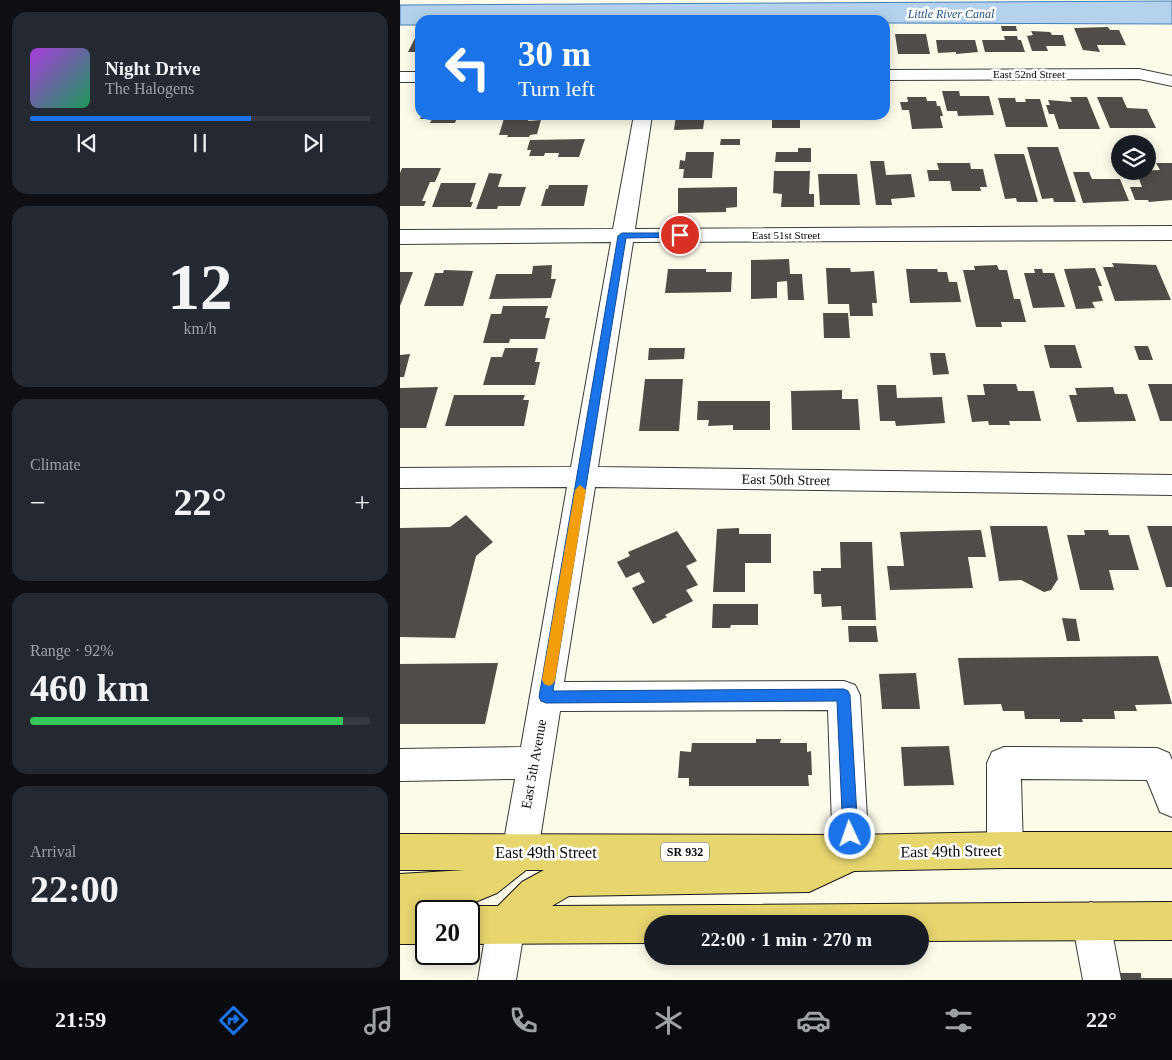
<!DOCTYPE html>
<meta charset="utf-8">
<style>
body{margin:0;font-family:Georgia,serif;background:#242831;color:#f1f3f6;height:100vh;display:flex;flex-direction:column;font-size:19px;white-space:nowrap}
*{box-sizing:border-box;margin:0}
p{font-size:16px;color:#9ea1a6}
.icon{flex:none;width:28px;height:28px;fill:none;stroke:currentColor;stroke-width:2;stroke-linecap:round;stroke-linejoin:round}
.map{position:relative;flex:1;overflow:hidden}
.details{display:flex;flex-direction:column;gap:12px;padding:12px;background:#0d0f14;width:400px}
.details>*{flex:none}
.banner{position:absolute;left:15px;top:15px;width:475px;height:105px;border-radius:15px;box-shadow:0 2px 12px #0003;background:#1a73e8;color:#fff;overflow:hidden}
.fabs{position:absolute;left:711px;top:135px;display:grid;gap:10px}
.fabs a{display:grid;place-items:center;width:45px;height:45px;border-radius:50%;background:#171b24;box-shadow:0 2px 12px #0003;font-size:25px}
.speed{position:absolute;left:15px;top:900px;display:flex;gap:10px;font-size:25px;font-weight:700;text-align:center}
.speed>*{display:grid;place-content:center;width:65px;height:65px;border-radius:50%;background:#171b24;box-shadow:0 2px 12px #0003;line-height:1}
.speed .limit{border:2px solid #111;border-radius:8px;background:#fff;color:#111}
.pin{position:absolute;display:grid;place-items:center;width:42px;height:42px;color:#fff;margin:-21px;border:2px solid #fff;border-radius:50%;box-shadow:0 1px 5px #0007}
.me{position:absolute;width:55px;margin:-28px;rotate:357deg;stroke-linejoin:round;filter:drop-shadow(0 0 4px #0008)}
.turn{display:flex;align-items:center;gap:18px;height:105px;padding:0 20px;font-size:22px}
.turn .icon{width:65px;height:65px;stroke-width:2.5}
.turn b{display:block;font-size:35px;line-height:42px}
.big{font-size:38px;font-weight:800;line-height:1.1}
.details .widget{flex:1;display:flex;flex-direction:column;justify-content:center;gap:8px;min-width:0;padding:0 18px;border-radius:15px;background:#242831}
.details .dial{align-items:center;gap:0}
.dial b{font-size:65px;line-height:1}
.song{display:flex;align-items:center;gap:15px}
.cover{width:60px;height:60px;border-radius:8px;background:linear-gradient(135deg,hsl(280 70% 55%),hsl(150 70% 35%))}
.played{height:5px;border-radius:2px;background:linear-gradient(90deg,#1a73e8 65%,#363941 65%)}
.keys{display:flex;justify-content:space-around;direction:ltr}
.heat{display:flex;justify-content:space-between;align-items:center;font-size:28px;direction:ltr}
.charge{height:8px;border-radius:4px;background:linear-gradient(90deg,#34c759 92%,#363941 0)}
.trip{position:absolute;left:244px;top:915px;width:285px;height:50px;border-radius:25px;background:#171b24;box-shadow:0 2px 12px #0003;font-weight:800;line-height:50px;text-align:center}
.tab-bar{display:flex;height:80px;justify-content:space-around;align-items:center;background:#090b0e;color:#9ea1a6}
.tab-bar .icon{width:35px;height:35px}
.tab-bar .on{color:#1a73e8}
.tab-bar b{font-size:22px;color:#f1f3f6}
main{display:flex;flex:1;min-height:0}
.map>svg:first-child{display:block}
.water{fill:#b4d2ed;stroke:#4480bb}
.building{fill:#504c47}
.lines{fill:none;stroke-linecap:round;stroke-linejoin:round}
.minor-casing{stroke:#3c3c3c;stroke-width:2}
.major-casing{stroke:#1a1a1a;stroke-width:2}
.minor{fill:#fff;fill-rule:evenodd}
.major{fill:#e7d56e;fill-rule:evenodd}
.route{fill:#1a73e8;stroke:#114b97}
.slow{fill:#f59e0b}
.labels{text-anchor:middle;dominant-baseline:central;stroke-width:5;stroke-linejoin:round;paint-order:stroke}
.far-street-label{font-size:11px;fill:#090909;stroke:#fff}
.far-water-label{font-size:12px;font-style:italic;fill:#24538a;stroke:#fff}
.shield{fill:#fff;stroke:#535353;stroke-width:1}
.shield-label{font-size:12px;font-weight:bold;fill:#090909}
.street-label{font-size:14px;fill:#090909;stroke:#fff}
.near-street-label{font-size:16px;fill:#090909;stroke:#fff}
</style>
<main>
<section class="details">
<div class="widget">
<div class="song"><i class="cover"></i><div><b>Night Drive</b><p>The Halogens</p></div></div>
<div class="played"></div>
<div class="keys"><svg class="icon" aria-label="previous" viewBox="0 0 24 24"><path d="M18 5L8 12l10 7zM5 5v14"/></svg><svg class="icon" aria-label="pause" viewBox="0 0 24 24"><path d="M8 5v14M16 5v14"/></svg><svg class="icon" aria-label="next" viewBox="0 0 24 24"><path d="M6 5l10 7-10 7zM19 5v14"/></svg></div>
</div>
<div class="widget dial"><b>12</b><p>km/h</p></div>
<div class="widget"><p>Climate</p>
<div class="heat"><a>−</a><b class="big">22°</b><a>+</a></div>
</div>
<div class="widget"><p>Range · 92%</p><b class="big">460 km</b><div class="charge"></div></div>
<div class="widget"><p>Arrival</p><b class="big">22:00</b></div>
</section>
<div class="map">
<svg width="772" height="980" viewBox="0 0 772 980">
<rect width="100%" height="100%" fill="#fcfae9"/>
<path class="water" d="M772,1V24L485,23V20H20V25H0V5Z"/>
<g class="building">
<path d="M601,26H616L617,31H602Z"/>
<path d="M708,27L710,30H719L726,45H697L700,52L683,50L674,28Z"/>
<path d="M631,31L650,32L652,35H663L666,46H646L648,51H632L627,36L633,35Z"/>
<path d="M495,34H526L530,54H498Z"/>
<path d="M16,36H20V55H15L17,52H8Z"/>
<path d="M604,36H617L618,40H621L625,52H585L582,40H605Z"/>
<path d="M536,40H575L578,52L556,54V52L538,53Z"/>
<path d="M542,91H559L560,96H589L594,115L558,116L557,111H547Z"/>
<path d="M507,97H526L527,101H536L537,106H540L543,116H540L543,128L512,129L509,110H502L500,102H508Z"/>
<path d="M670,97H687L700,129H659L654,114H649L646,105H650L648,100L672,102Z"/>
<path d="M697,97H722L727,108L747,109L756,128H710Z"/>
<path d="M598,98H615L616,102H626L625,99H640L648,127H606Z"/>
<path d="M22,115H58L55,123H30L32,119H20Z"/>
<path d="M105,115H130L128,121L141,120L137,134L130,135L129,137H107L108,135H99Z"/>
<path d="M276,115H305L303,129L274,130Z"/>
<path d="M372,115H407L408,119H400V128H372Z"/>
<rect x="430" y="115" width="37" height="5"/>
<path d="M185,139L179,157H158L159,153H145L144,156H129L131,150H127L130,140Z"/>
<path d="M321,139H340V145H320Z"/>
<path d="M627,147H658L676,202H654L653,198L642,199Z"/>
<path d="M398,148H411V162H375L376,152H398Z"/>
<path d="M286,152H314L312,178H283L284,169H279L280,160L285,161Z"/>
<path d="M594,154H624L638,202H617L616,198L605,199Z"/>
<path d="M470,161H484L486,175L511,174L515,197L491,199L492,205H476Z"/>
<path d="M537,163H570L571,169H583L587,187H580L581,191H552L550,181H529L527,170H539Z"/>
<path d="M756,163H772V200L749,202L748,200H735L730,187H742L736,171L760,170Z"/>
<path d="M2,168H41L35,182H30L22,201H26L24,206H0V173Z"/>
<path d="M374,171H410L409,194H414V207H381L382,194L373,193Z"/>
<path d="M673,172H689L692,179H720L729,201L683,203Z"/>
<path d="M89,173L102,174L98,187H126L120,206H98L97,209H76Z"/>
<path d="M418,174H457L460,205H420Z"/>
<path d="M41,183H76L70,202H73L71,207H32Z"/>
<path d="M149,185H188L184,206H141L146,189H148Z"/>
<path d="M337,187V207L326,208V212L278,213V188Z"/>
<path d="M389,259L390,274H402L404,300H388L387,281L377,282V298L351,299V260Z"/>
<path d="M712,263L756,265L771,300L715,301L703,267H714Z"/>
<path d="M152,265L151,279H156L151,298L89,299L96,274H132L133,266Z"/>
<path d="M597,265L599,270H607L614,299H620L626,322H601L602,327H576L563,270H575L574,266Z"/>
<path d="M426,268H450L451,272L474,271L477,303H472L473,316H450L449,304H428Z"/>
<path d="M695,268L702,286H698L703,301L692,302L695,308L676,309L664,269Z"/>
<path d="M268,269H306V272H332L331,292L265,293Z"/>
<path d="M506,269H537L538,272H547L549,282H557L561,302L510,303Z"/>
<path d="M634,269H642L643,273H654L665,307L633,308L624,273H635Z"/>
<path d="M44,270L73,271L63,306H24L35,273H43Z"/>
<path d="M0,272H13L0,306Z"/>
<path d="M103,306H148L145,318H150L145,339H110L109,343H83L91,314H101Z"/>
<path d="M423,313H448L450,338H424Z"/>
<path d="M644,345H675L682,368H650Z"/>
<path d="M734,346H748L753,360H739Z"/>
<path d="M105,348H138L135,362H140L135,385H83L91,357H102Z"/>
<path d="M249,348H285L284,359L248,360Z"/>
<path d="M530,353H545L549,374L533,375Z"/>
<path d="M10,354L4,377H0V355Z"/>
<path d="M245,379H283L279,431H239Z"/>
<path d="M583,384H616L618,391H634L641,421H609L610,425H589L588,421L572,422L567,395H585Z"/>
<path d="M748,384H772V421H760Z"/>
<path d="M477,385H496L497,398L542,397L545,423L496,426L495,421H480Z"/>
<path d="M38,387L26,428H0V388Z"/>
<path d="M713,387L715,394H727L736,421L677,422L669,395H677L675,388Z"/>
<path d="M442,390V399H458L460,430H392L391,391Z"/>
<path d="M54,395H125L123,400H129L124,426H45Z"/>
<path d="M298,401H370V430H333V425L308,426L309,420H297Z"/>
<path d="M66,515L93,542L76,556L55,638L0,637V528L50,527Z"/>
<path d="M590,526H647L658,579L651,590L644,592L621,580L599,581Z"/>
<path d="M747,526H772V587H766Z"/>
<path d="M339,528V534H371V563H345V592H313L317,529Z"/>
<path d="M581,530L586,557H568L573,588L490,590L487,566H504L500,532Z"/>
<path d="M684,530H708L709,535H729L739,570H709L714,590H680L667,535H685Z"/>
<path d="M277,531L297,561L286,566L298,585L286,590L293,601L265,615L267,617L253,624L232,588L245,582L239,572L226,578L217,562L230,556L228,552Z"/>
<path d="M440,542H472L476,620H442L441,606L422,607L421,594H414L413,571H421V568H441Z"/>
<path d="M313,604H358V625H331L330,628H312Z"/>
<path d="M662,618L676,619L680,641H667Z"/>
<path d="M448,626H476L478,642H449Z"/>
<path d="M758,656L772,704L735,705L737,711H714L715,719H682L683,722H660V719H625L624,711H603L601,704L564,705L558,658Z"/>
<path d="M98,663L85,724H0V664Z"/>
<path d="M516,673L520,709H482L479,674Z"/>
<path d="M356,739H381L380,743H407V752L411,751L412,775H408L409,786H289V778H278L280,751L291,752L292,743H356Z"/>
<path d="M549,746L554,785L504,786L501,747Z"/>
<path d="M715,973H741V978H772V980H716Z"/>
</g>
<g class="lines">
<g class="minor-casing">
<g id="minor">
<path d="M739,69L772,76V86L739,79L485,80V70Z"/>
<rect x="0" y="72" width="20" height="10"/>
<path d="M234,115H252L235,229L772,226V240L233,242L198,467L772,475V495L195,487L164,682L444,681L455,685L460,695L469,853L464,866L451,871L438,866L433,853L428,710L160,711L138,852L133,865L120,870L107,865L102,852L115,779L0,781V749L121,747L167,487L0,488V468L171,467L211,242L0,244V230L213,229Z"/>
<path d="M604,747L757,748L769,753L772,760V817L760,812L747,780L621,779L623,850L618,863L605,868L592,863L587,850V763L592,752Z"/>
<path d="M691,902L704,908L710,921L721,980H683L672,921L678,908Z"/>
<path d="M106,906L119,912L125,925L116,980H78L87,925L93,912Z"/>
</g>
</g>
<g class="major-casing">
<path id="major" d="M605,832H772V868H605L454,871L409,892L169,896L152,906L772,902V940L520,941V924H252V943L69,944V911H57L69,906H98L122,882L144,870H126L97,893L63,907L32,909L38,911H26V944H0V874L65,870H0V834L451,835Z"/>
</g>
<use href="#minor" class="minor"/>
<use href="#major" class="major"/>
</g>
<path class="route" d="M280,233L285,235L284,237L226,238L153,691L444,689L448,691L450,695L458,834L456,839L450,841L445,839L443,834L437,701L146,703L141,701L139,697L218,236L222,233Z"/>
<path class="slow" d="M180,485L186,490L155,680L153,684L149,686L144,684L142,680L175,490Z"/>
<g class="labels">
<g class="far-street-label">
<text x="629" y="74">East 52nd Street</text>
<text x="386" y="235">East 51st Street</text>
</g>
<g class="far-water-label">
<text x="551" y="14">Little River Canal</text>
</g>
<rect class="shield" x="261" y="842.5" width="48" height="19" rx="4"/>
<g class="shield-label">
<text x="285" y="852">SR 932</text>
</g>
<g class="street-label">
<text transform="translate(386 480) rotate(1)">East 50th Street</text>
<text transform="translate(134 764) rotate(-80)">East 5th Avenue</text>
</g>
<g class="near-street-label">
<text transform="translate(551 851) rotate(-1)">East 49th Street</text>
<text x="146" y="852">East 49th Street</text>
</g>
</g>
</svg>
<div class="fabs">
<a><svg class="icon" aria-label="layers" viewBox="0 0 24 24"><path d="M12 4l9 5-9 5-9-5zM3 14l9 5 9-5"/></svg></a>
</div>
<div class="speed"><div class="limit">20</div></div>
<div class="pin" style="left:280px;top:235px;background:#d93025"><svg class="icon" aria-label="arrive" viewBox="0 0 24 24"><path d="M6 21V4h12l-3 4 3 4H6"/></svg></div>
<svg class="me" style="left:450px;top:834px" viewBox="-20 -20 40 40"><circle r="17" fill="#1a73e8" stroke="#fff" stroke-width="3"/><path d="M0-11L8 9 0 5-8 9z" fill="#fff"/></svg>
<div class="trip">22:00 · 1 min · 270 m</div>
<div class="banner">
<div class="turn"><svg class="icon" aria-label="left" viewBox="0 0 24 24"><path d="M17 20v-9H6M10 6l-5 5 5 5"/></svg><div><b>30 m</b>Turn left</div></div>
</div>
</div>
</main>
<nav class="tab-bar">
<b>21:59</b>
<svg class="icon on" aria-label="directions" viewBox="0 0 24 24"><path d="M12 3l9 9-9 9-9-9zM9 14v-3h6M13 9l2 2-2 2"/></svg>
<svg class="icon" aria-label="music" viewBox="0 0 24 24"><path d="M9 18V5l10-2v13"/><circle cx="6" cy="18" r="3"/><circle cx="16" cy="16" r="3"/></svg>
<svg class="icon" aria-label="phone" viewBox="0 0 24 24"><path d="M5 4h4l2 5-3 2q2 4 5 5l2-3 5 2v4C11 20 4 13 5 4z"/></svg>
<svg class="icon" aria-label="climate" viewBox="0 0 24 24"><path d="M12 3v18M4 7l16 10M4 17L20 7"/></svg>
<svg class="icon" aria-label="car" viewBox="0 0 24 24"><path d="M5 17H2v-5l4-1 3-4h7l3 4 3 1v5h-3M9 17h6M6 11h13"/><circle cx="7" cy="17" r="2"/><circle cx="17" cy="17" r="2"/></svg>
<svg class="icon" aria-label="filters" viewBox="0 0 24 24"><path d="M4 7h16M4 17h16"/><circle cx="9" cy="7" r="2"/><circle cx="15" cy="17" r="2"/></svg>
<b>22°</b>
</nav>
